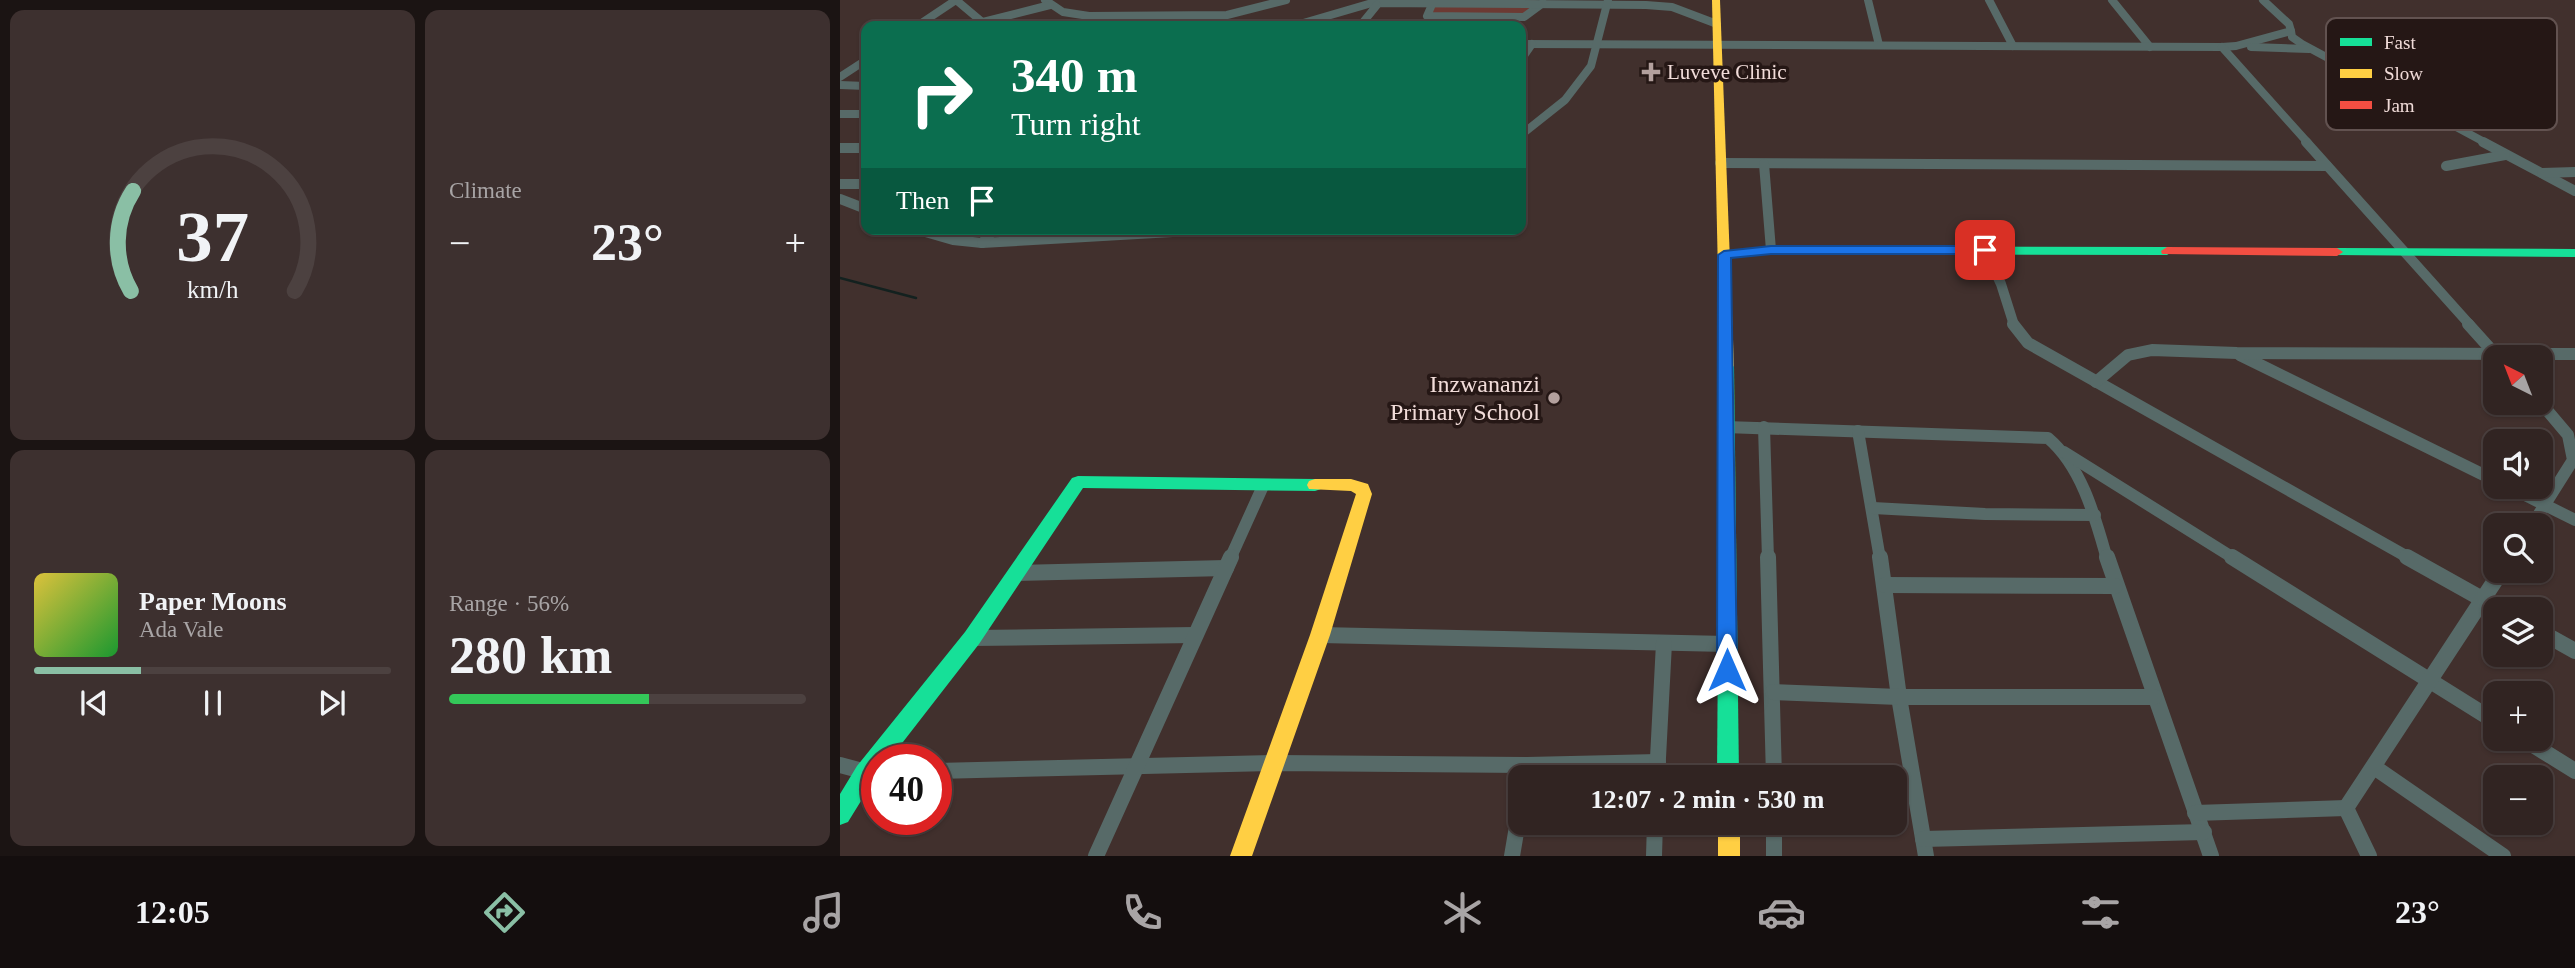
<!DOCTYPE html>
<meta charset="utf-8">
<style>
body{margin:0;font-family:"Times New Roman",serif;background:#3d302f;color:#f1f3f6;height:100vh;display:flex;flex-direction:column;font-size:26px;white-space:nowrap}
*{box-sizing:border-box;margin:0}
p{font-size:23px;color:#a8a4a5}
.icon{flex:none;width:38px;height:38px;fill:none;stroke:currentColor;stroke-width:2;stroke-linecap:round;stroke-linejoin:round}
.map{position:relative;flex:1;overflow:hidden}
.side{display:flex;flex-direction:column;gap:10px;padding:10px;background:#1b1413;width:840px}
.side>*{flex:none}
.guide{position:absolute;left:21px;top:21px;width:665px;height:214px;border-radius:14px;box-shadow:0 2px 5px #0004,0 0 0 2px #4c4140;background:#0b6e4f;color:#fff;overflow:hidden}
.needle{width:46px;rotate:318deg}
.buttons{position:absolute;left:1643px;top:345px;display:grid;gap:14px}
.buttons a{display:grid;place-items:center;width:70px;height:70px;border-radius:14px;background:#312422;box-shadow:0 2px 5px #0004,0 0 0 2px #4c4140;font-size:35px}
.speed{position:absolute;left:21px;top:744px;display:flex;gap:14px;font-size:35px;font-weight:700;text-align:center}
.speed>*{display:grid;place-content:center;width:91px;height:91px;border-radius:50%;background:#312422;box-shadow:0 2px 5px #0004,0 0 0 2px #4c4140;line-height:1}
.speed .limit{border:10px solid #d22;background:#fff;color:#111}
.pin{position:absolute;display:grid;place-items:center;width:60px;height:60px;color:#fff;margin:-30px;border-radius:14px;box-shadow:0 4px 10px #0006}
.me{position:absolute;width:77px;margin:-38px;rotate:0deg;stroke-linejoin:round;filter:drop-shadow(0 0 5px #0008)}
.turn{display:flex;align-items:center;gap:24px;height:147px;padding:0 35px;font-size:32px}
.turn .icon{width:91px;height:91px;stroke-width:2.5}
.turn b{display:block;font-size:49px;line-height:60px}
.then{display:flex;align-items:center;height:66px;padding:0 35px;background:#0003;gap:14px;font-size:26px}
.big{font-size:52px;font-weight:700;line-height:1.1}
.side .widget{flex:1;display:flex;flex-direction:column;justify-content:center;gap:10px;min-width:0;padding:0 24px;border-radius:14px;background:#3d302f}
.side .dial{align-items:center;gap:0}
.dial svg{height:182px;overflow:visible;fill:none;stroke:#4c4140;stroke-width:7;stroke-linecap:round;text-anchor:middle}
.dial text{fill:#f1f3f6;stroke:none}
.song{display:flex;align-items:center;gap:21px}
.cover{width:84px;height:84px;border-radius:10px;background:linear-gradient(135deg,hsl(50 70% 55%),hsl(130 70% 35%))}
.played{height:7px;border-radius:4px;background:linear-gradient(90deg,#8abfa5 30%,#4c4140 30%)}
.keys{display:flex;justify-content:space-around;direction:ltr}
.heat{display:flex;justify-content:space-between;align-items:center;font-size:38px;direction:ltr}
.charge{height:10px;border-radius:5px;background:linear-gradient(90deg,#34c759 56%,#4c4140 0)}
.side .tiles{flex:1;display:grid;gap:10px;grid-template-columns:repeat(2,1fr)}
.trip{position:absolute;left:668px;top:765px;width:399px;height:70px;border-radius:14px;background:#312422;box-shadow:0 2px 5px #0004,0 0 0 2px #4c4140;font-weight:700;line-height:70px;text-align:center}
.tab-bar{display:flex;height:112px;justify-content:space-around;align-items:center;background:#140e0e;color:#a8a4a5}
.tab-bar .icon{width:49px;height:49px}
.tab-bar .active{color:#8abfa5}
.tab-bar b{font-size:32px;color:#f1f3f6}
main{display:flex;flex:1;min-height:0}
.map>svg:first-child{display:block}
.green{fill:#6c3a33}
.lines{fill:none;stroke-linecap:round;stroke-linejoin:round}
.stream{stroke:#13211f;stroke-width:2.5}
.street-far3{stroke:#576a68;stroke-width:8}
.street-far2{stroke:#576a68;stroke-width:10}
.street-far1{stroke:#576a68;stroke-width:12}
.street{stroke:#576a68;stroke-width:16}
.fast{fill:#16e098;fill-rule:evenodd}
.slow{fill:#ffcf43;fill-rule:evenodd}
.jam{fill:#f24e42;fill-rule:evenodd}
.route{fill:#1a73e8;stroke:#114b97;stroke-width:2}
.poi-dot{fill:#b3a09d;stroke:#251715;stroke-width:2.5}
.labels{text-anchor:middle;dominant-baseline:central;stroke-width:7;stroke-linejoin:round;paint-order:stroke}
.far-poi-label{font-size:21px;fill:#f1dcd9;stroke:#251715;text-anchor:start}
.poi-label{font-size:24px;fill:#f1dcd9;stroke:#251715;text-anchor:end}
.key{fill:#251715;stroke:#625250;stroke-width:2}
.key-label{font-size:19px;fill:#f1dcd9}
</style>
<main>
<section class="side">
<div class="tiles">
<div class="widget dial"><svg viewBox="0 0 100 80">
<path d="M14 69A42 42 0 1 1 86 69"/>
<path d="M14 69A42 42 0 0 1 15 25" stroke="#8abfa5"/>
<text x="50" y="56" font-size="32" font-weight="700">37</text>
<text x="50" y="72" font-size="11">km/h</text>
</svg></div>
<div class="widget"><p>Climate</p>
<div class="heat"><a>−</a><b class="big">23°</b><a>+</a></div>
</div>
<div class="widget">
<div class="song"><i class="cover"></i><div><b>Paper Moons</b><p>Ada Vale</p></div></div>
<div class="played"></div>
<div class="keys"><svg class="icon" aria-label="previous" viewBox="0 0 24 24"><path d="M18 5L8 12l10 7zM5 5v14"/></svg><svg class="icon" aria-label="pause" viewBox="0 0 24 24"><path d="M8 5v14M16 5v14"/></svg><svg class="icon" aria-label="next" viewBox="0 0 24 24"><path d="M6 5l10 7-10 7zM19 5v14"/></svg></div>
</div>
<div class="widget"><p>Range · 56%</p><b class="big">280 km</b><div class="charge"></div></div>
</div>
</section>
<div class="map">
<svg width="1735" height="856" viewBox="0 0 1735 856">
<rect width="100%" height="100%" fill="#41302d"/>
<path class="green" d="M598,0H695L701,3L681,16L591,15Z"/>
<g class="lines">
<path class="stream" d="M0,278L76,298"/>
<g class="street-far3">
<path d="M205,0L223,12L249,16L387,15L446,0"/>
<path d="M594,0L587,16L684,17L703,3"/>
<path d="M1028,0L1039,45"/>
<path d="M1149,0L1173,46"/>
<path d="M1272,0L1310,47"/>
<path d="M143,22L210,5"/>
<path d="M77,26L116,0L147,26"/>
<path d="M453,26L532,3L806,5L832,7L877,24"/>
<path d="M520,26L537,5"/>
<path d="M1451,31L1452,37L1462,44L1646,143"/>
<path d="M681,44L1382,47L1396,46L1451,31L1449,24L1423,0"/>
<path d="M1382,47L1468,143"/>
<path d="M1411,47L1469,49"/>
<path d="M681,60L692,44"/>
<path d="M0,77L26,60"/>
<path d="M0,85L26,86"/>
<path d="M0,114H26"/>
<path d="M681,135L725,100L751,66L768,0"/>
</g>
<g class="street-far2">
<path d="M1466,142L1630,325"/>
<path d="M1643,142L1735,191"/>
<path d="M0,148H26"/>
<path d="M880,163L1487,166"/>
<path d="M924,164L931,250"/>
<path d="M1606,166L1665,155"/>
<path d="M1702,173L1735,172"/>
<path d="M0,184H26"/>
<path d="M0,199L26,209"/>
<path d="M75,229L113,240L142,243L385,229"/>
<path d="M142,243L155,229"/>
<path d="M1145,250L1161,284L1174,325"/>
</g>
<g class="street-far1">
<path d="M1173,324L1188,343L1571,559"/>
<path d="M1628,324L1655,354"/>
<path d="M1400,355L1656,481"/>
<path d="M1256,382L1288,355L1312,350L1397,353L1735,354"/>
<path d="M885,427L1208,438C1242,467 1255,517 1267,559"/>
<path d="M924,427L928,559"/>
<path d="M1018,431L1040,559"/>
<path d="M1224,452L1395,559"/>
<path d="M1667,486L1735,520"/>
<path d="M1033,508L1145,514L1255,515"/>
<path d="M1692,525L1733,460L1728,435L1700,402"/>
<path d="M390,559L423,486"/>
</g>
<g class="street">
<path d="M928,557L934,777"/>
<path d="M1040,557L1059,697L1086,856"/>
<path d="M1267,557L1371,856"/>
<path d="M1392,557L1656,722"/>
<path d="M1567,557L1660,609"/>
<path d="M176,573L386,568"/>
<path d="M1045,585L1275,586"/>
<path d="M1701,632L1735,651"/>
<path d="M480,635L887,644"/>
<path d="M132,638L355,635"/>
<path d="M933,692L1059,697H1314"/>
<path d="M1682,738L1735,771"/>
<path d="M0,765L30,773"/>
<path d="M1534,767L1663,856"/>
<path d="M96,771L436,763L687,765L818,762"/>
<path d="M817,777L824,643"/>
<path d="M1355,813L1506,808"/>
<path d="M934,822V856"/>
<path d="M1083,839L1364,832"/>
<path d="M256,856L391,557"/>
<path d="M672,856L681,803"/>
<path d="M814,856L815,822"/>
<path d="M1529,856L1506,808L1662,570"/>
</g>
<g class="fast">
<path d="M931,246L1327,247L1333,251L1327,255L931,254L884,259L878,255L884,251Z"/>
<path d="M1497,248L1735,249V257L1492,255V249Z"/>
<path d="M887,361L894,366L899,777H877L880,366Z"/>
<path d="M238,476L475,479L481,481L483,485L481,489L475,491L243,488L139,644L49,760H37V775L8,822L0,825V794L17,766L125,632L232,478Z"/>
</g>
<g class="slow">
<path d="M872,0H880L894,366L887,371L880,366Z"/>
<path d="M475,479H511L528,484L532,494L490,635L412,856H390L470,635L516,494L511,491L469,489L467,485L469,481Z"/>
<rect x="878" y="822" width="22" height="34"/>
</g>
<path class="jam" d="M1327,247L1497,248L1503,252L1497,256L1322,254L1321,251Z"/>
</g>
<path class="route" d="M931,246H1145L1152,250L1145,254H931L891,258L897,670L895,676L887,679L880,676L877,670L878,255L884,251Z"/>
<g class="poi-dot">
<path d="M807.5 61.5h7v7h7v7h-7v7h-7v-7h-7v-7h7z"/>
<circle cx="714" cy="398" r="7"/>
</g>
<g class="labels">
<g class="far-poi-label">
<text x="827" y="72">Luveve Clinic</text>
</g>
<g class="poi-label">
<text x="700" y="384">Inzwananzi<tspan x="700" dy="28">Primary School</tspan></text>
</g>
</g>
<rect x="1486" y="18" width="231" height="112" rx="10" class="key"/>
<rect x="1500" y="38" width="32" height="8" fill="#16e098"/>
<rect x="1500" y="69" width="32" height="9" fill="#ffcf43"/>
<rect x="1500" y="101" width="32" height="8" fill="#f24e42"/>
<g class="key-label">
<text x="1544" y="49">Fast</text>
<text x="1544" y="80">Slow</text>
<text x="1544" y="112">Jam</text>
</g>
</svg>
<div class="buttons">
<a><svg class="needle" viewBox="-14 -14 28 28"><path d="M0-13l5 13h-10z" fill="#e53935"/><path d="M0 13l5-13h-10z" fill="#a8a4a5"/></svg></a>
<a><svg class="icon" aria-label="sound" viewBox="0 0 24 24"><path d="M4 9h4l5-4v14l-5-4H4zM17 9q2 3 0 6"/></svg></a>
<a><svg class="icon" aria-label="search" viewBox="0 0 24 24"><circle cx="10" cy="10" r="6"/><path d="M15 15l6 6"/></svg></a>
<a><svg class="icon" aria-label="layers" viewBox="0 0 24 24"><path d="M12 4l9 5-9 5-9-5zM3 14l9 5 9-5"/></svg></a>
<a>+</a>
<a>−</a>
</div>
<div class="speed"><div class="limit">40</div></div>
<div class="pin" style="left:1145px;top:250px;background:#d93025"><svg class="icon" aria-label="arrive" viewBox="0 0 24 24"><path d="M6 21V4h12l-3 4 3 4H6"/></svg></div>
<svg class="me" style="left:887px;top:670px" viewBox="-20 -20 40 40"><path d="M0-17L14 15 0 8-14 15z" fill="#1a73e8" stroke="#fff" stroke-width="4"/></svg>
<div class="trip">12:07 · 2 min · 530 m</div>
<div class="guide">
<div class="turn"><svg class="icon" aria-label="right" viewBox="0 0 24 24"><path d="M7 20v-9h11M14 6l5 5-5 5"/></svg><div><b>340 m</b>Turn right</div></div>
<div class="then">Then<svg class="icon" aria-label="arrive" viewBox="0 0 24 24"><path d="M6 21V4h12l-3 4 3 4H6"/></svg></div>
</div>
</div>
</main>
<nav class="tab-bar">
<b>12:05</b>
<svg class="icon active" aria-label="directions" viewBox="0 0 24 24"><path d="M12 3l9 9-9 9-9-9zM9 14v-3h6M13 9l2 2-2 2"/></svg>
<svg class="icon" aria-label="music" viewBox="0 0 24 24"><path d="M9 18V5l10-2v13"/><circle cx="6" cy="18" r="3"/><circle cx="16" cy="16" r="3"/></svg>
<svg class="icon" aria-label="phone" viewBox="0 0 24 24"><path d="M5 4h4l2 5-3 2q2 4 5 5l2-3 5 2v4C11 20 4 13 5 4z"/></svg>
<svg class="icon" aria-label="climate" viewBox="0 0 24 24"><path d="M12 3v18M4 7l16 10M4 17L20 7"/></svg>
<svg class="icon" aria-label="car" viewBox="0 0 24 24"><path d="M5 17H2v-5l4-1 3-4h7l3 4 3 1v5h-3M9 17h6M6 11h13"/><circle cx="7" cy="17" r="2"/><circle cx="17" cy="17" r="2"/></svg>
<svg class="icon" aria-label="filters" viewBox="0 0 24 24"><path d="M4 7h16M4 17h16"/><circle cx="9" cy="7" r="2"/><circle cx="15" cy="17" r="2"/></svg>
<b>23°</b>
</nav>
